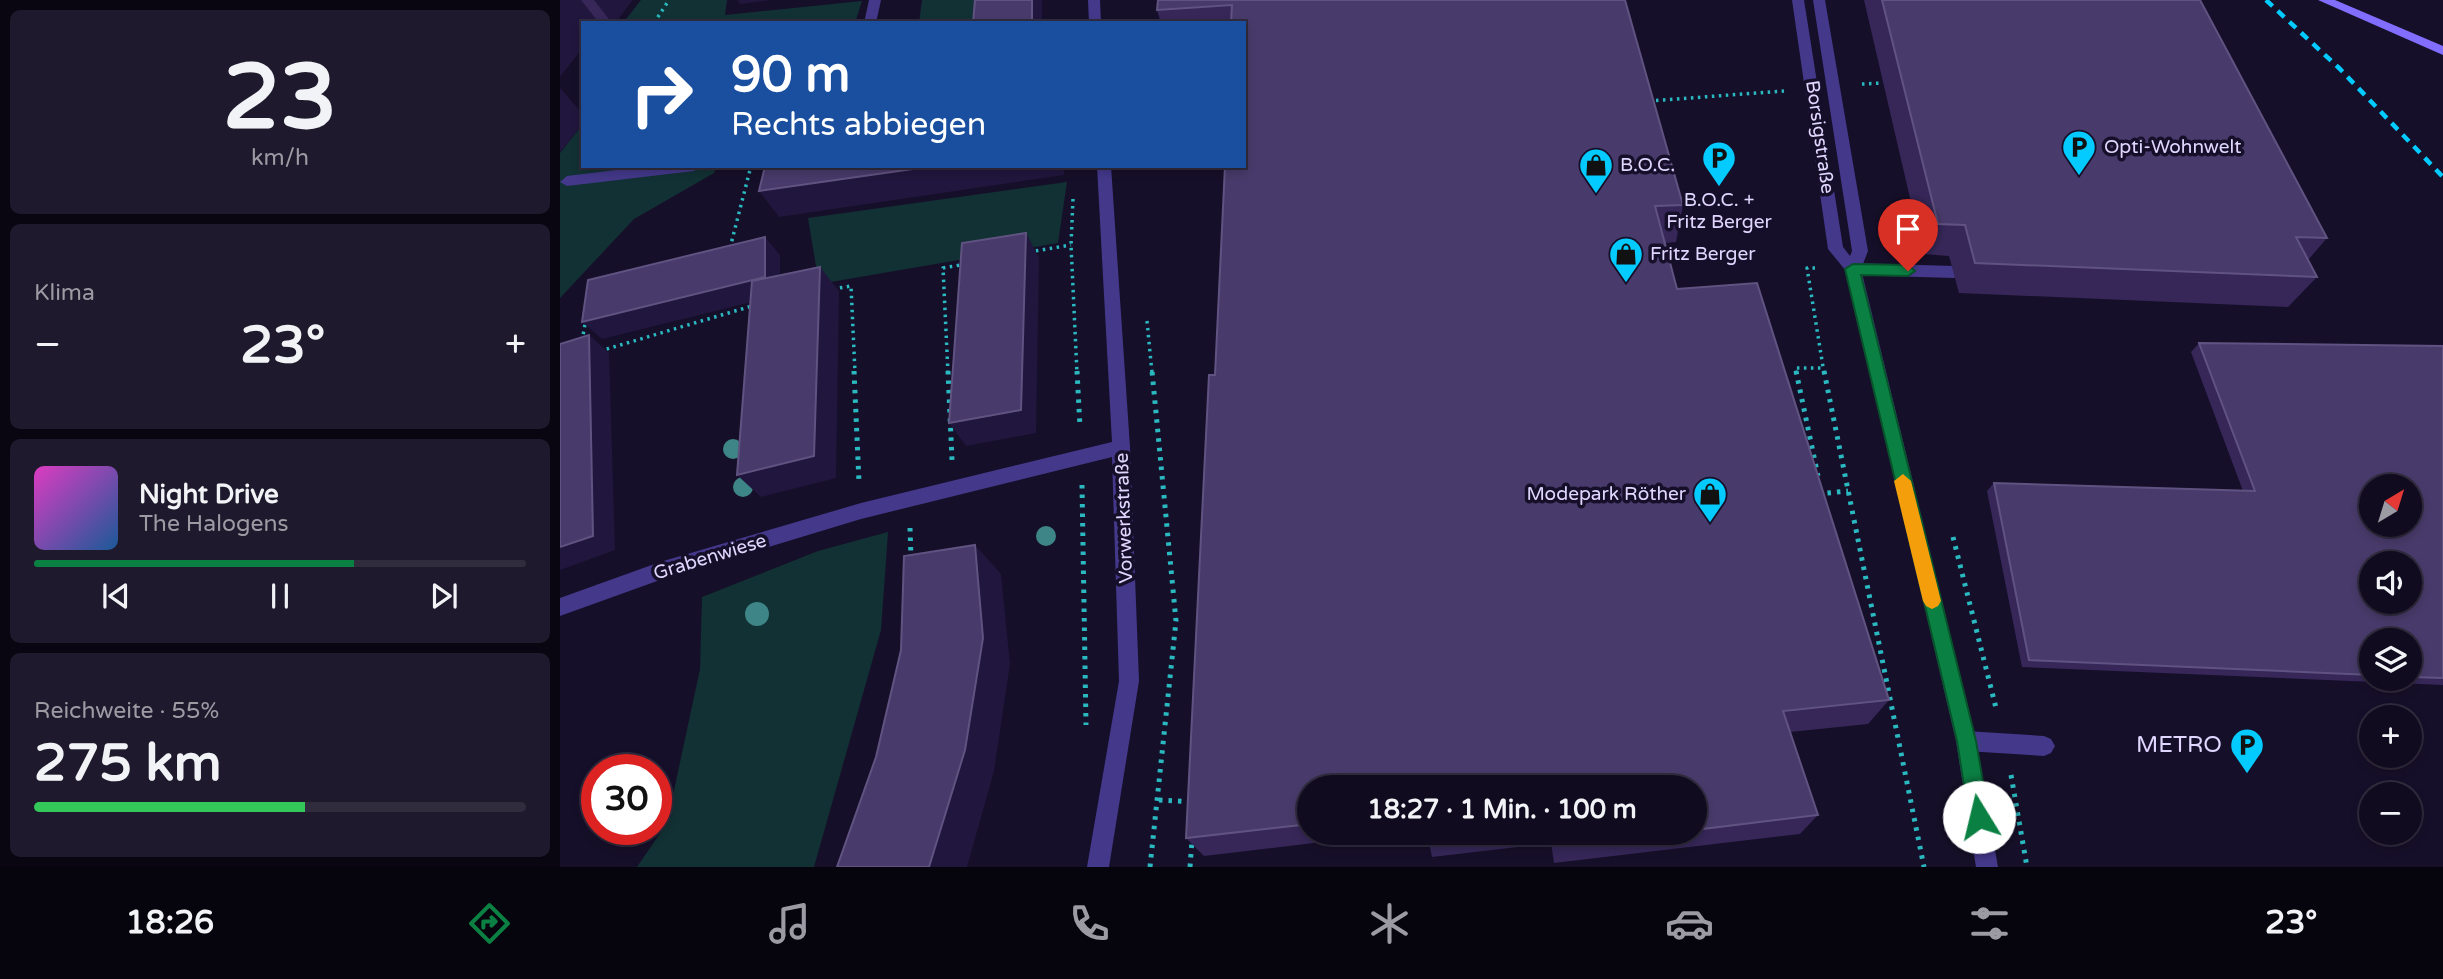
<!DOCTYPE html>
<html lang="de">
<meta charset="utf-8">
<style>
body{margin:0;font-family:"Varela Round",sans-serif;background:#1e192c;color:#f1f3f6;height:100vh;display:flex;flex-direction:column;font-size:26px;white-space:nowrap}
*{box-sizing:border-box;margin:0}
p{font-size:23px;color:#9c9ba4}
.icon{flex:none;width:38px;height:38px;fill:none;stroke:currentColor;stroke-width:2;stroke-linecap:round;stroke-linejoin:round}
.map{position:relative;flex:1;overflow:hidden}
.side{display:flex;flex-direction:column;gap:10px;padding:10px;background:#090611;width:560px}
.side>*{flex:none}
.hud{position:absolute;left:21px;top:21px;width:665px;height:147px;border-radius:0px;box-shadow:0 4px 10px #0003,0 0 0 2px #302b3d;background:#1a4fa0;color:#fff;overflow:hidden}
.needle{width:46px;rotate:38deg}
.buttons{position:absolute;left:1799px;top:474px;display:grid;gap:14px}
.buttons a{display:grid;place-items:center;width:63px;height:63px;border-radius:50%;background:#100b1f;box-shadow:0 4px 10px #0003,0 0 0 2px #302b3d;font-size:35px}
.speed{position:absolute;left:21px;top:754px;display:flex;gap:14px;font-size:35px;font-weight:700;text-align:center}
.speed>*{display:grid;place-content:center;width:91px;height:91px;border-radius:50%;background:#100b1f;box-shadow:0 4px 10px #0003,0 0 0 2px #302b3d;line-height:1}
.speed .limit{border:10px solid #d22;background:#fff;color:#111}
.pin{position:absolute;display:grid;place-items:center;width:60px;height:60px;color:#fff;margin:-72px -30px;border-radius:50% 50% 50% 0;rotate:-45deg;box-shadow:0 0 7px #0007}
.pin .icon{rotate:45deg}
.me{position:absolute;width:77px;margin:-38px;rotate:351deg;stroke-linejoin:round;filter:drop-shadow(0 0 5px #0008)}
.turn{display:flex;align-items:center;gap:24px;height:147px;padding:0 35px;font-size:32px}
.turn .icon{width:91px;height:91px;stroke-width:2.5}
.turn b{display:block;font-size:49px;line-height:60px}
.big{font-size:52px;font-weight:800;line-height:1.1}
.side .tile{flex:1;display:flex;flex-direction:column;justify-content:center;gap:10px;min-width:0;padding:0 24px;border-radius:10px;background:#1e192c}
.side .dial{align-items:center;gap:0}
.dial b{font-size:91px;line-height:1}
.song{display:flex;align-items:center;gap:21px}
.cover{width:84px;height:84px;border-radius:10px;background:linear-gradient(135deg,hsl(310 70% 55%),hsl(210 70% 35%))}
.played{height:7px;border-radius:4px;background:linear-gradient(90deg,#0b8043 65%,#302b3d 65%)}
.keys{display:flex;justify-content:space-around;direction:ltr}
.heat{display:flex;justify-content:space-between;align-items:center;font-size:38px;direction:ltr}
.charge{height:10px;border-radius:5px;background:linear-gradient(90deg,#34c759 55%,#302b3d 0)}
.trip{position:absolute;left:737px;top:775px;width:410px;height:70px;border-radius:35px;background:#100b1f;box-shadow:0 4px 10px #0003,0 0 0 2px #302b3d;font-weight:800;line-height:70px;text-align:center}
.tabs{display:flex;height:112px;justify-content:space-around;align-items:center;background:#06040c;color:#9c9ba4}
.tabs .icon{width:49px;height:49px}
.tabs .selected{color:#0b8043}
.tabs b{font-size:32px;color:#f1f3f6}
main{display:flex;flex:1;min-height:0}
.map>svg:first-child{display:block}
.green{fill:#123134}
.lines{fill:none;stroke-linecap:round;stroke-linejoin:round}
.path-far1{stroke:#2ab9c0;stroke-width:3.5;stroke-dasharray:2.5 4.5;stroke-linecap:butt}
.path{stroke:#2ab9c0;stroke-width:5;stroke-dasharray:3.5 6;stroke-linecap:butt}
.lane{fill:#44388a;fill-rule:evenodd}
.street{fill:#44388a;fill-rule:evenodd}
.secondary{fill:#816eff;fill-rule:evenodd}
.rail{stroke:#03cbff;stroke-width:4.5;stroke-dasharray:9 7;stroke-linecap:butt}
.tree{fill:#3d8586}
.wall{fill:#362758;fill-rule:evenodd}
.shaded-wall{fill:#21163d}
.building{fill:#483a6a;stroke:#605381;stroke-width:2;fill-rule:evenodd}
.route{fill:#0b8043;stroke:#07532c;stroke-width:2}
.slow{fill:#f59e0b}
.labels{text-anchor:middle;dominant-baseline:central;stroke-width:7;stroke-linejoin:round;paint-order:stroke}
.street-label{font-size:19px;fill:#e0d7ff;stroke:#160f29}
.poi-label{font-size:19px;fill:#e0d7ff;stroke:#160f29;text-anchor:start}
.near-poi-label{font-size:23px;fill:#e0d7ff;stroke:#160f29;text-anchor:end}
</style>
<main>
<section class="side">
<div class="tile dial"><b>23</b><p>km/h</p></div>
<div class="tile"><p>Klima</p>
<div class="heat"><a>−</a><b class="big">23°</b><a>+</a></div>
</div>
<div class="tile">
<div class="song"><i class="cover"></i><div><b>Night Drive</b><p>The Halogens</p></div></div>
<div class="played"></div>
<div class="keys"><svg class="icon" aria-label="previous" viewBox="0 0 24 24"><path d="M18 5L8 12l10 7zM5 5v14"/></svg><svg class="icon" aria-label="pause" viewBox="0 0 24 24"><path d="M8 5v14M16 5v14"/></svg><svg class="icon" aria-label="next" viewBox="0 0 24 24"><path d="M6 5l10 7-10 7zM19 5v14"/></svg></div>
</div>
<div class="tile"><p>Reichweite · 55%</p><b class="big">275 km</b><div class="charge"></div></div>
</section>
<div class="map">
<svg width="1883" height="867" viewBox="0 0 1883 867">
<rect width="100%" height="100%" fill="#160f29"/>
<g class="green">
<path d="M81,0H167L165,15L302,1L295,23H63Z"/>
<path d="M362,0H421L420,23H359Z"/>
<path d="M23,124V166H157L154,173L74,219L0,298V153Z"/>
<path d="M507,182L498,243L259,284L248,218Z"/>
<path d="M328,532L321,630L254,867H77L107,823L140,669L142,597L258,551Z"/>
</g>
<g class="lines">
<g class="path-far1">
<path d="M94,23L109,0"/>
<path d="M1302,84L1323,83"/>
<path d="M1089,101L1224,91"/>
<path d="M513,199L511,245L517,373"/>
<path d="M170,248L191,166"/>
<path d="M469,252L511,245"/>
<path d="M1255,268H1247L1264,373"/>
<path d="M273,289L291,286L295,373"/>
<path d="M587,321L592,373"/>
<path d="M22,341L26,319"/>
<path d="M40,351L192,306"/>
<path d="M388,373L383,268L406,264"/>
<path d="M1236,373L1235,368H1263"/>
</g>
<g class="path">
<path d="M294,371L299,482"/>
<path d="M388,371L392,460"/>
<path d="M517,371L520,427"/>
<path d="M1236,371L1258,476"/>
<path d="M1264,371L1364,867"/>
<path d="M522,485L526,725"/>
<path d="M1258,494L1288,491"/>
<path d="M350,528L351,558"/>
<path d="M1393,537L1437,712"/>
<path d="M1451,775L1467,867"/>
<path d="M599,800L633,802"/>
<path d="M590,867L616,621L592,371"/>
<path d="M630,867L632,840"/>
</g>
<g class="lane">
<path d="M309,0H321L316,23H304Z"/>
<path d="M89,166H141L134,171L7,186L0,182L7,176Z"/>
<path d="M1293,263L1394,266L1402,272L1394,278L1293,275L1285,269Z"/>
<path d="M1406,731L1484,736L1491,739L1495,746L1491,753L1484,756L1406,751L1399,748L1396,741L1399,734Z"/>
</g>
<g class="street">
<path d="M528,0H540L541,23H529Z"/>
<path d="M1232,0H1244L1283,247L1290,256L1292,251L1253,0H1265L1308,251L1301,269L1416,741L1438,867H1416L1396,741L1286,271L1268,249Z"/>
<path d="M537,166H551L570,447L579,681L549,867H527L559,681L552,457L301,519L100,580L0,616V598L100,562L301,503L552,442Z"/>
</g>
<path class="secondary" d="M1758,0H1775L1883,46V55Z"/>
<path class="rail" d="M1706,0L1780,69L1883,177"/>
</g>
<g class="tree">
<circle cx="173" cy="449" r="10"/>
<circle cx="183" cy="487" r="10"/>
<circle cx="486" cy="536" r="10"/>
<circle cx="197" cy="614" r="12"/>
</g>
<g class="wall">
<path d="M0,0H72L55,23H23V47L0,76Z"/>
<path d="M598,0H1065L1123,205L1116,242L1105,243L1117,289L1329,700L1308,724L1230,732L1258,815L1240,834L994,863L991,843L872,857L867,833H1134V788H749V833H837L644,856L626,838L655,375L684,23H601L597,10Z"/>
<path d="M1304,0H1640L1767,238L1748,260L1757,277L1728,307L1399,293L1389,256L1363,254Z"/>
<path d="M1639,343L1883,346V685L1462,667L1427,491L1434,483L1683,491L1631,352ZM1811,640H1850V679H1811Z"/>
</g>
<g class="shaded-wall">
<path d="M0,0H21L39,23H23V47L0,76Z"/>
<path d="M34,0H72L55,23H52Z"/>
<path d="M178,0H211L180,4Z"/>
<rect x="472" y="0" width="10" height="23"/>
<path d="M0,88L23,114V124L0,152Z"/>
<path d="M374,166H504V175L219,217L199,191Z"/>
<path d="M466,233L479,258L476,433L406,446L389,423Z"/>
<path d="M205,237L220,255V295L42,339L22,322Z"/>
<path d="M260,267L279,291L276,478L201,497L177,475Z"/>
<path d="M29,335L49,353L55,550L0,570V547Z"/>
<path d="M415,545L441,574L450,664L434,771L407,867H369Z"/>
</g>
<g class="building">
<path d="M415,0H472V23H413Z"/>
<path d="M598,0H1065L1123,205L1095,206L1117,289L1197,283L1329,700L1223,711L1258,815L1134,830V788H749V824L626,838L649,375H655L665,166H684V23H671L672,5L597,10Z"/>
<path d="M1322,0H1640L1767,238L1736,237L1757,277L1415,263L1405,225L1378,224Z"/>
<path d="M205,166H374L199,191Z"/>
<path d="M466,233L461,410L389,423L402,243Z"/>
<path d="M205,237V277L22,322L28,280Z"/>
<path d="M260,267L254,456L177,475L192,281Z"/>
<path d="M29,335L33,536L0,547V344Z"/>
<path d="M1639,343L1883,346V678L1850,677V640H1811V675L1469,660L1434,483L1695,491ZM1811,486H1850V525H1811ZM1811,564H1850V602H1811Z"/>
<path d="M415,545L423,638L405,750L369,867H277L316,757L341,650L344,556Z"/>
<path d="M867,833H927L868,840Z"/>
<path d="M996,833H1107L997,846Z"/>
</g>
<path class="route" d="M1293,264L1348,265L1355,271L1348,276L1301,275L1416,741L1429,817L1426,824L1419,827L1412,824L1409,817L1397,741L1285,269Z"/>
<path class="slow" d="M1343,474L1351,481L1381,601L1378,606L1372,609L1366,606L1363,601L1334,481Z"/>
<defs>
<g id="parking-pin" transform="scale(1.75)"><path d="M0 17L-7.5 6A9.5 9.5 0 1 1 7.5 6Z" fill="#03cbff" stroke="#160f29"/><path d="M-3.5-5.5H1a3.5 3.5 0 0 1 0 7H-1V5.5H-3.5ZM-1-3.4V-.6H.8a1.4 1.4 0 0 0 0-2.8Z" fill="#111"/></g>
<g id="shop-pin" transform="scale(1.75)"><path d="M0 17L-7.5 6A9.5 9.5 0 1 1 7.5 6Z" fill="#03cbff" stroke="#160f29"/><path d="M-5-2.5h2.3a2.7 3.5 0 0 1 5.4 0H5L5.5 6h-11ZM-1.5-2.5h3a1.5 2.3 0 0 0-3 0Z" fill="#111"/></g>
</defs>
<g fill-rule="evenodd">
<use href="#parking-pin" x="1519" y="147"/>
<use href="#parking-pin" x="1159" y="158"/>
<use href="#shop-pin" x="1036" y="165"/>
<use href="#shop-pin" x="1066" y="254"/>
<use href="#shop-pin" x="1150" y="494"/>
<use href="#parking-pin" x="1687" y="745"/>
</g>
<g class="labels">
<g class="street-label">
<text transform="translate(1260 137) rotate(82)">Borsigstraße</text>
<text transform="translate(564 518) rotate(-92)">Vorwerkstraße</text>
<text transform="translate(150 557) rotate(-17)">Grabenwiese</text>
</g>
<g class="poi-label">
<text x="1544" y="147">Opti-Wohnwelt</text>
<text x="1060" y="165">B.O.C.</text>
<text x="1159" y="200" text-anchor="middle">B.O.C. +<tspan x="1159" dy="22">Fritz Berger</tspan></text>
<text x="1090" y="254">Fritz Berger</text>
<text x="1126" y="494" text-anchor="end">Modepark Röther</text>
</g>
<g class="near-poi-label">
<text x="1662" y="745">METRO</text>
</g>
</g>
</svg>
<div class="buttons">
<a><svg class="needle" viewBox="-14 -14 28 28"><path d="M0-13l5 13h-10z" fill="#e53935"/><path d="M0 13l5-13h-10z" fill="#9c9ba4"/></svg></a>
<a><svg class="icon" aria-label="sound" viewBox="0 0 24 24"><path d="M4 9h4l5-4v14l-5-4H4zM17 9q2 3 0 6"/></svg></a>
<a><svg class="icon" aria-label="layers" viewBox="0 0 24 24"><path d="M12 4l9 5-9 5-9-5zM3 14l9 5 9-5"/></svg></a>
<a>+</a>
<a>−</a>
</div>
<div class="speed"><div class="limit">30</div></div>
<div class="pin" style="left:1348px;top:271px;background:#d93025"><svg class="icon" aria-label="arrive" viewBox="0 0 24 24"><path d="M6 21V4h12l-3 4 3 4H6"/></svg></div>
<svg class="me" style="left:1419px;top:817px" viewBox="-20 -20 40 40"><circle r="19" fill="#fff"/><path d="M0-13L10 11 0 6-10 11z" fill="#0b8043"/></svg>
<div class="trip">18:27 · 1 Min. · 100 m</div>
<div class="hud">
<div class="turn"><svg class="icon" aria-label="right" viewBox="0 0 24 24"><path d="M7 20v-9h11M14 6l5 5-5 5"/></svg><div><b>90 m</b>Rechts abbiegen</div></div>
</div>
</div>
</main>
<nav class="tabs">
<b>18:26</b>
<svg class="icon selected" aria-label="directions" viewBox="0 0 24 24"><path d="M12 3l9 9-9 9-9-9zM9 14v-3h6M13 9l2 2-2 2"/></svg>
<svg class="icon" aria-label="music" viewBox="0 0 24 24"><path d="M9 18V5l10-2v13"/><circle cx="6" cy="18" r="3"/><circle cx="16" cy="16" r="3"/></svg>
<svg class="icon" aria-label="phone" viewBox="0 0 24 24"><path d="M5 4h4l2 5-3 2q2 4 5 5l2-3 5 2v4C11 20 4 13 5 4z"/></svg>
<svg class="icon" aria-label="climate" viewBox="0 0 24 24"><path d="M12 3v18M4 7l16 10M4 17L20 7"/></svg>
<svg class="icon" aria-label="car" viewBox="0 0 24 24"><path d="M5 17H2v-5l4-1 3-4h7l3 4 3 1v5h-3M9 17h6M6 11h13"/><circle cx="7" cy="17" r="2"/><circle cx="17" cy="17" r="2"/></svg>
<svg class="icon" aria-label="filters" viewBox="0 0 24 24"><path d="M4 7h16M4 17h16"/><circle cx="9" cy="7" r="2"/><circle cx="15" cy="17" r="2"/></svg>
<b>23°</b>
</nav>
